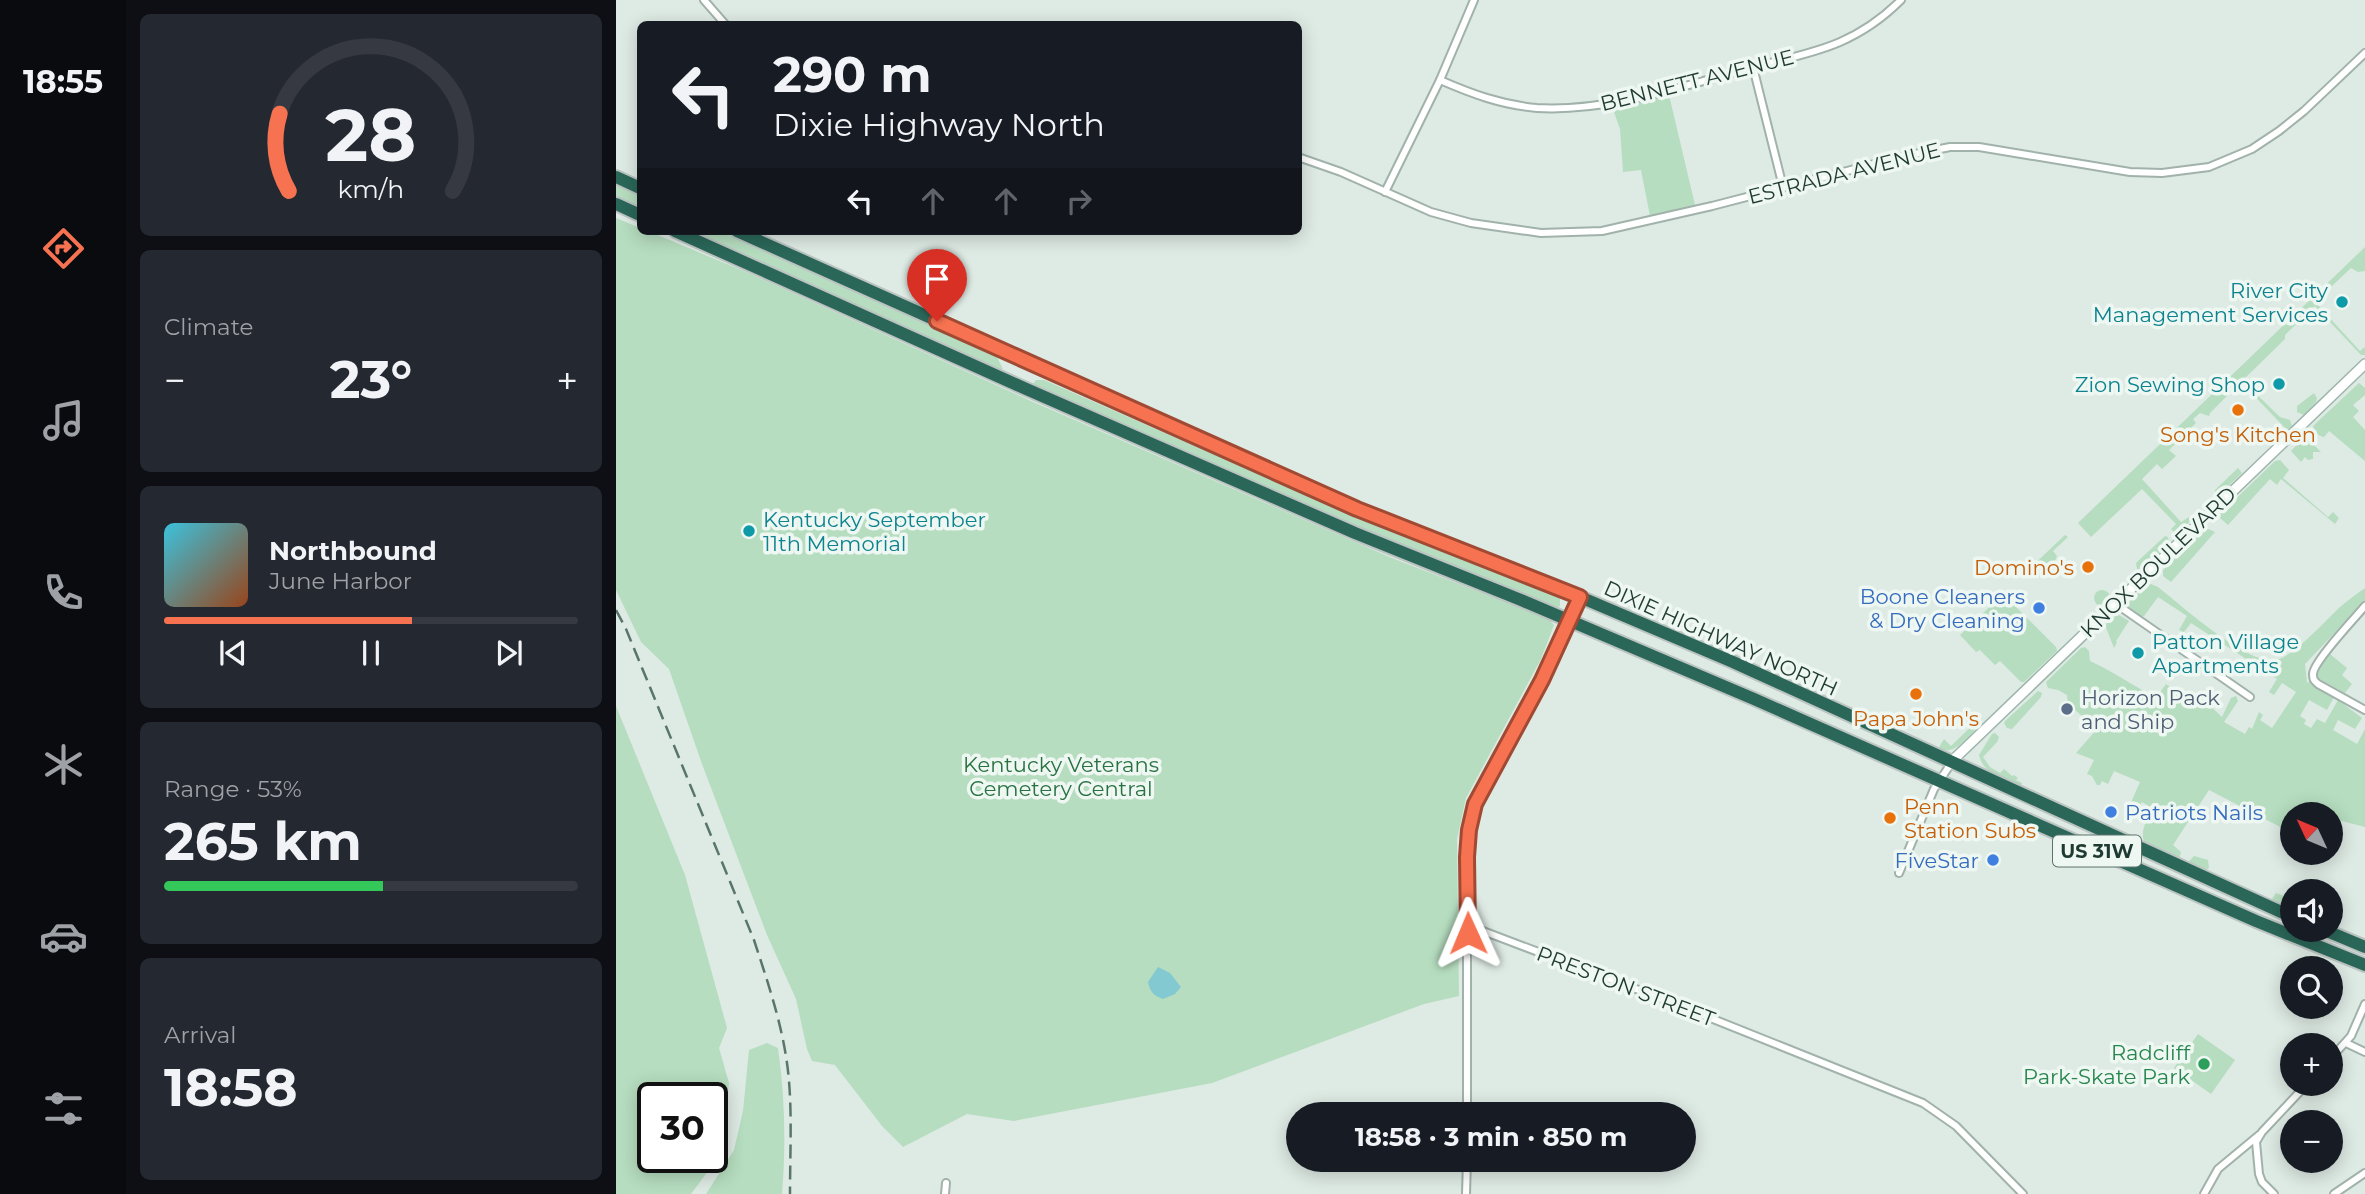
<!DOCTYPE html>
<meta charset="utf-8">
<style>
body{margin:0;font-family:Montserrat,sans-serif;background:#242831;color:#f1f3f6;height:100vh;display:flex;flex-direction:column;font-size:26px;white-space:nowrap}
*{box-sizing:border-box;margin:0}
p{font-size:23px;color:#9ea1a6}
.icon{flex:none;width:38px;height:38px;fill:none;stroke:currentColor;stroke-width:2;stroke-linecap:round;stroke-linejoin:round}
.map{position:relative;flex:1;overflow:hidden}
.panel{display:flex;flex-direction:column;gap:14px;padding:14px;background:#0d0f14;width:490px}
.panel>*{flex:none}
.hud{position:absolute;left:21px;top:21px;width:665px;height:214px;border-radius:10px;box-shadow:0 4px 18px #0003;background:#171b24;color:#f1f3f6;overflow:hidden}
.needle{width:46px;rotate:314deg}
.tools{position:absolute;left:1664px;top:802px;display:grid;gap:14px}
.tools a{display:grid;place-items:center;width:63px;height:63px;border-radius:50%;background:#171b24;box-shadow:0 4px 18px #0003;font-size:35px}
.speed{position:absolute;left:21px;top:1082px;display:flex;gap:14px;font-size:35px;font-weight:700;text-align:center}
.speed>*{display:grid;place-content:center;width:91px;height:91px;border-radius:50%;background:#171b24;box-shadow:0 4px 18px #0003;line-height:1}
.speed .limit{border:4px solid #111;border-radius:10px;background:#fff;color:#111}
.pin{position:absolute;display:grid;place-items:center;width:60px;height:60px;color:#fff;margin:-72px -30px;border-radius:50% 50% 50% 0;rotate:-45deg;box-shadow:0 0 7px #0007}
.pin .icon{rotate:45deg}
.me{position:absolute;width:77px;margin:-38px;rotate:359deg;stroke-linejoin:round;filter:drop-shadow(0 0 5px #0008)}
.turn{display:flex;align-items:center;gap:24px;height:147px;padding:0 21px;font-size:32px}
.turn .icon{width:91px;height:91px;stroke-width:2.5}
.turn b{display:block;font-size:49px;line-height:60px}
.lanes{display:flex;align-items:center;height:66px;padding:0 21px;background:#0003;justify-content:center;gap:35px;direction:ltr}
.lanes .off{opacity:.35}
.big{font-size:52px;font-weight:700;line-height:1.1}
.panel .tile{flex:1;display:flex;flex-direction:column;justify-content:center;gap:10px;min-width:0;padding:0 24px;border-radius:10px;background:#242831}
.panel .dial{align-items:center;gap:0}
.dial svg{height:182px;overflow:visible;fill:none;stroke:#363941;stroke-width:7;stroke-linecap:round;text-anchor:middle}
.dial text{fill:#f1f3f6;stroke:none}
.song{display:flex;align-items:center;gap:21px}
.cover{width:84px;height:84px;border-radius:10px;background:linear-gradient(135deg,hsl(190 70% 55%),hsl(20 70% 35%))}
.played{height:7px;border-radius:4px;background:linear-gradient(90deg,#f67250 60%,#363941 60%)}
.keys{display:flex;justify-content:space-around;direction:ltr}
.heat{display:flex;justify-content:space-between;align-items:center;font-size:38px;direction:ltr}
.charge{height:10px;border-radius:5px;background:linear-gradient(90deg,#34c759 53%,#363941 0)}
.trip{position:absolute;left:670px;top:1102px;width:410px;height:70px;border-radius:35px;background:#171b24;box-shadow:0 4px 18px #0003;font-weight:700;line-height:70px;text-align:center}
main{display:flex;flex:1;min-height:0}
.menu{display:flex;flex-direction:column;width:126px;justify-content:space-around;align-items:center;background:#090b0e;color:#9ea1a6}
.menu .icon{width:49px;height:49px}
.menu .current{color:#f67250}
.menu b{font-size:32px;color:#f1f3f6}
.map>svg:first-child{display:block}
.green{fill:#b6ddbf;fill-rule:evenodd}
.water{fill:#83c9d2}
.lines{fill:none;stroke-linecap:round;stroke-linejoin:round}
.street-casing{stroke:#a1b2ab;stroke-width:10}
.secondary-casing{stroke:#9db6ac;stroke-width:12}
.highway-casing{stroke:#bcc4c2;stroke-width:16}
.street{stroke:#fff;stroke-width:6}
.secondary{stroke:#fff;stroke-width:9}
.highway{stroke:#2a6758;stroke-width:12}
.rail{stroke:#59766d;stroke-width:2.5;stroke-dasharray:14 7;stroke-linecap:butt}
.route-casing{stroke:#a04a34;stroke-width:18}
.route{stroke:#f67250;stroke-width:12}
.culture-dot{fill:#0f9aa8;stroke:#eef7f2;stroke-width:2.5}
.food-dot{fill:#e8710a;stroke:#eef7f2;stroke-width:2.5}
.shop-dot{fill:#3f7fe0;stroke:#eef7f2;stroke-width:2.5}
.service-dot{fill:#5c6f8a;stroke:#eef7f2;stroke-width:2.5}
.leisure-dot{fill:#2e9e5b;stroke:#eef7f2;stroke-width:2.5}
.labels{text-anchor:middle;dominant-baseline:central;stroke-width:7;stroke-linejoin:round;paint-order:stroke}
.shield{fill:#eef7f2;stroke:#5d736c;stroke-width:2}
.shield-label{font-size:19px;font-weight:bold;fill:#1f3a32}
.street-label{font-size:21px;fill:#1f3a32;stroke:#eef7f2}
.culture-label{font-size:21px;fill:#0d838f;stroke:#eef7f2;text-anchor:end}
.food-label{font-size:21px;fill:#c56008;stroke:#eef7f2}
.shop-label{font-size:21px;fill:#366cbe;stroke:#eef7f2;text-anchor:end}
.service-label{font-size:21px;fill:#4e5e75;stroke:#eef7f2;text-anchor:start}
.park-label{font-size:21px;fill:#287242;stroke:#eef7f2}
.leisure-label{font-size:21px;fill:#27864d;stroke:#eef7f2;text-anchor:end}
</style>
<main>
<nav class="menu">
<b>18:55</b>
<svg class="icon current" aria-label="directions" viewBox="0 0 24 24"><path d="M12 3l9 9-9 9-9-9zM9 14v-3h6M13 9l2 2-2 2"/></svg>
<svg class="icon" aria-label="music" viewBox="0 0 24 24"><path d="M9 18V5l10-2v13"/><circle cx="6" cy="18" r="3"/><circle cx="16" cy="16" r="3"/></svg>
<svg class="icon" aria-label="phone" viewBox="0 0 24 24"><path d="M5 4h4l2 5-3 2q2 4 5 5l2-3 5 2v4C11 20 4 13 5 4z"/></svg>
<svg class="icon" aria-label="climate" viewBox="0 0 24 24"><path d="M12 3v18M4 7l16 10M4 17L20 7"/></svg>
<svg class="icon" aria-label="car" viewBox="0 0 24 24"><path d="M5 17H2v-5l4-1 3-4h7l3 4 3 1v5h-3M9 17h6M6 11h13"/><circle cx="7" cy="17" r="2"/><circle cx="17" cy="17" r="2"/></svg>
<svg class="icon" aria-label="filters" viewBox="0 0 24 24"><path d="M4 7h16M4 17h16"/><circle cx="9" cy="7" r="2"/><circle cx="15" cy="17" r="2"/></svg>
</nav>
<section class="panel">
<div class="tile dial"><svg viewBox="0 0 100 80">
<path d="M14 69A42 42 0 1 1 86 69"/>
<path d="M14 69A42 42 0 0 1 10 35" stroke="#f67250"/>
<text x="50" y="56" font-size="32" font-weight="700">28</text>
<text x="50" y="72" font-size="11">km/h</text>
</svg></div>
<div class="tile"><p>Climate</p>
<div class="heat"><a>−</a><b class="big">23°</b><a>+</a></div>
</div>
<div class="tile">
<div class="song"><i class="cover"></i><div><b>Northbound</b><p>June Harbor</p></div></div>
<div class="played"></div>
<div class="keys"><svg class="icon" aria-label="previous" viewBox="0 0 24 24"><path d="M18 5L8 12l10 7zM5 5v14"/></svg><svg class="icon" aria-label="pause" viewBox="0 0 24 24"><path d="M8 5v14M16 5v14"/></svg><svg class="icon" aria-label="next" viewBox="0 0 24 24"><path d="M6 5l10 7-10 7zM19 5v14"/></svg></div>
</div>
<div class="tile"><p>Range · 53%</p><b class="big">265 km</b><div class="charge"></div></div>
<div class="tile"><p>Arrival</p><b class="big">18:58</b></div>
</section>
<div class="map">
<svg width="1749" height="1194" viewBox="0 0 1749 1194">
<rect width="100%" height="100%" fill="#deeae4"/>
<g class="green">
<path d="M1053,95L1079,205L1034,216L1025,170L1007,172L1004,129L997,109Z"/>
<path d="M0,185L24,196V210L0,199Z"/>
<path d="M0,218L24,228V231H32L135,274L415,401L776,558L933,619L938,625L925,659L850,798L841,839L843,996L808,1004L596,1083L398,1121L351,1114L287,1147L266,1126L219,1065L196,1061L191,1049L180,999L151,935L86,764L53,669L25,642L0,590Z"/>
<path d="M72,231H104L379,353L387,369H383Z"/>
<path d="M1749,247V271L1742,272L1735,268L1699,302L1744,351L1749,347V355H1745L1699,306L1669,335V339L1628,379L1632,384L1631,385L1664,417L1674,420L1676,426L1671,430L1625,382L1594,413L1593,416L1584,413L1577,419L1580,423L1553,450L1560,456L1546,469L1541,464L1526,479L1565,522L1573,517L1576,519L1563,534H1560L1555,529L1560,524L1526,489L1475,537L1462,523Z"/>
<path d="M420,380H428L592,452L941,595L944,599V606L940,608L715,516L417,384Z"/>
<path d="M1743,383L1749,388V395L1737,405L1743,411L1737,417L1749,430V461L1713,431L1708,437C1702,436 1699,432 1697,426Z"/>
<path d="M1698,393L1701,398L1700,402L1688,415L1681,412V406Z"/>
<path d="M1687,438L1692,439L1705,452H1697V459L1692,460L1689,457L1685,462L1675,451Z"/>
<path d="M1664,460L1673,470L1667,478L1712,517L1717,512L1723,518L1719,524L1665,479L1661,485L1654,479L1612,525L1604,518L1605,513L1659,461Z"/>
<path d="M1622,468L1626,473L1603,495H1599V490Z"/>
<path d="M1590,528L1599,532L1555,582L1547,576V570Z"/>
<path d="M1449,535L1452,537L1437,551L1441,556C1438,566 1429,575 1419,579L1412,570Z"/>
<path d="M1549,536L1552,537L1553,544L1526,569H1521L1520,563Z"/>
<path d="M1530,585L1535,584L1542,587C1565,605 1632,666 1660,660C1678,656 1709,621 1723,608C1731,601 1740,594 1749,588V601L1689,664L1691,683L1694,681L1718,697L1711,710L1693,700L1684,716L1690,720L1688,724L1695,728L1701,719L1709,723L1722,700L1746,718L1739,729L1722,720L1717,730L1741,744L1749,729V827L1722,820L1715,832V814H1676V833L1593,790L1557,845L1565,852L1563,859L1529,845C1523,831 1531,821 1536,808L1526,802C1522,809 1515,810 1512,817L1509,816L1524,782L1498,771L1492,784L1486,781L1484,785H1481L1476,776L1471,774L1478,760L1460,753L1481,729L1452,704L1451,695L1442,690L1432,688L1430,682L1465,648L1469,647L1473,651L1474,661C1496,671 1518,686 1540,698L1550,684L1584,707L1588,700L1606,717L1615,698L1620,696L1622,701L1608,722L1629,734L1633,727L1636,729L1643,712L1647,715L1644,720L1656,728L1680,692L1666,683L1658,695L1653,692L1661,679L1575,623L1568,632L1563,630L1571,616L1542,597L1528,616L1525,617L1513,607V602Z"/>
<circle cx="1486" cy="598" r="8"/>
<path d="M1385,596L1392,603L1394,601L1440,647L1441,651L1408,682H1405L1384,661L1379,665L1364,650L1360,652L1344,635Z"/>
<path d="M1501,614L1513,621L1500,641L1501,642L1498,648L1489,625Z"/>
<path d="M1714,654L1731,668L1726,675L1736,684L1729,693L1702,678C1700,668 1708,661 1714,654Z"/>
<path d="M1422,691L1426,693L1425,697L1396,729L1391,728L1388,723L1390,720Z"/>
<path d="M0,706L69,875L111,1028L103,1048L113,1083L110,1114L95,1167L75,1194H0ZM96,1097V1157H37V1097Z"/>
<path d="M1357,715L1365,720V724C1352,736 1340,756 1322,749L1328,739L1335,746L1361,721Z"/>
<path d="M1379,733L1383,737L1381,742L1367,757L1374,767L1384,773L1388,769L1396,776L1398,775L1402,778L1400,780L1406,783L1405,786C1389,779 1367,774 1363,755L1376,734Z"/>
<path d="M1578,856L1592,860L1593,868L1588,871L1576,865L1573,861Z"/>
<path d="M1660,893L1676,899V907H1672L1658,902L1656,899Z"/>
<path d="M1582,1034L1619,1060L1595,1094L1558,1068Z"/>
<path d="M151,1043L162,1048C169,1097 170,1145 166,1194H90L118,1150L127,1111L133,1050Z"/>
</g>
<path class="water" d="M542,967L554,973L565,987L559,994L547,999C538,996 534,992 532,982Z"/>
<g class="lines">
<g class="street-casing">
<g id="street">
<path d="M88,0L109,24"/>
<path d="M1137,67L1167,187"/>
<path d="M824,80C856,94 886,105 921,108C992,112 1063,87 1131,69C1162,60 1194,55 1224,42C1247,32 1267,18 1285,0"/>
<path d="M682,157L725,172L815,212L855,223L925,233L986,231L1096,206L1289,156L1334,147H1363L1514,172L1546,173L1593,167L1636,149L1663,131L1688,111L1749,53"/>
<path d="M769,192L824,80L858,0"/>
<path d="M1500,604L1634,697"/>
<path d="M1749,606C1739,618 1697,662 1697,674C1697,680 1698,680 1702,684L1749,710"/>
<path d="M1283,873L1318,789L1336,762"/>
<path d="M851,925L1057,1003L1307,1103L1340,1126L1407,1194"/>
<path d="M1730,1043L1749,1052"/>
<path d="M1715,1058L1735,1036L1749,1004"/>
<path d="M851,1115V857L853,830L859,804L926,679L964,597"/>
<path d="M329,1194L330,1183"/>
<path d="M850,1194L851,1160"/>
<path d="M1588,1194L1602,1169L1643,1135"/>
<path d="M1658,1194L1646,1182L1643,1174L1640,1142L1646,1132L1692,1083"/>
<path d="M1718,1194L1749,1173"/>
</g>
</g>
<g class="secondary-casing">
<path id="secondary" d="M1336,761L1749,364"/>
</g>
<g class="highway-casing">
<g id="highway">
<path d="M0,177L24,188"/>
<path d="M0,204L24,215"/>
<path d="M59,231L408,388L739,533L905,600L1138,699L1640,921L1749,965"/>
<path d="M121,231L741,509L964,597L1117,662L1676,917"/>
<path d="M1706,929L1749,947"/>
</g>
</g>
<use href="#street" class="street"/>
<use href="#secondary" class="secondary"/>
<use href="#highway" class="highway"/>
<path class="rail" d="M0,610L10,629L138,940C153,986 169,1032 173,1081C176,1118 174,1156 174,1194"/>
</g>
<g class="lines">
<g class="route-casing">
<path id="route" d="M321,321L741,509L964,597L926,680L859,804L853,830L851,857L852,933"/>
</g>
<use href="#route" class="route"/>
</g>
<g class="culture-dot">
<circle cx="1726" cy="302" r="7"/>
<circle cx="1663" cy="384" r="7"/>
<circle cx="133" cy="531" r="7"/>
<circle cx="1522" cy="653" r="7"/>
</g>
<g class="food-dot">
<circle cx="1622" cy="410" r="7"/>
<circle cx="1472" cy="567" r="7"/>
<circle cx="1300" cy="694" r="7"/>
<circle cx="1274" cy="818" r="7"/>
</g>
<g class="shop-dot">
<circle cx="1423" cy="608" r="7"/>
<circle cx="1495" cy="812" r="7"/>
<circle cx="1377" cy="860" r="7"/>
</g>
<circle class="service-dot" cx="1451" cy="709" r="7"/>
<circle class="leisure-dot" cx="1588" cy="1064" r="7"/>
<g class="labels">
<rect class="shield" x="1437" y="835.5" width="88" height="31" rx="5"/>
<g class="shield-label">
<text x="1481" y="851">US 31W</text>
</g>
<g class="street-label">
<text transform="translate(1081 80) rotate(-14)">BENNETT AVENUE</text>
<text transform="translate(1228 173) rotate(-14)">ESTRADA AVENUE</text>
<text transform="translate(1542 562) rotate(-44)">KNOX BOULEVARD</text>
<text transform="translate(1105 638) rotate(24)">DIXIE HIGHWAY NORTH</text>
<text transform="translate(1010 986) rotate(21)">PRESTON STREET</text>
</g>
<g class="culture-label">
<text x="1712" y="290">River City<tspan x="1712" dy="24">Management Services</tspan></text>
<text x="1649" y="384">Zion Sewing Shop</text>
<text x="147" y="519" text-anchor="start">Kentucky September<tspan x="147" dy="24">11th Memorial</tspan></text>
<text x="1536" y="641" text-anchor="start">Patton Village<tspan x="1536" dy="24">Apartments</tspan></text>
</g>
<g class="food-label">
<text x="1622" y="434">Song's Kitchen</text>
<text x="1458" y="567" text-anchor="end">Domino's</text>
<text x="1300" y="718">Papa John's</text>
<text x="1288" y="806" text-anchor="start">Penn<tspan x="1288" dy="24">Station Subs</tspan></text>
</g>
<g class="shop-label">
<text x="1409" y="596">Boone Cleaners<tspan x="1409" dy="24">&amp; Dry Cleaning</tspan></text>
<text x="1509" y="812" text-anchor="start">Patriots Nails</text>
<text x="1363" y="860">FiveStar</text>
</g>
<g class="service-label">
<text x="1465" y="697">Horizon Pack<tspan x="1465" dy="24">and Ship</tspan></text>
</g>
<g class="park-label">
<text x="445" y="764">Kentucky Veterans<tspan x="445" dy="24">Cemetery Central</tspan></text>
</g>
<g class="leisure-label">
<text x="1574" y="1052">Radcliff<tspan x="1574" dy="24">Park-Skate Park</tspan></text>
</g>
</g>
</svg>
<div class="tools">
<a><svg class="needle" viewBox="-14 -14 28 28"><path d="M0-13l5 13h-10z" fill="#e53935"/><path d="M0 13l5-13h-10z" fill="#9ea1a6"/></svg></a>
<a><svg class="icon" aria-label="sound" viewBox="0 0 24 24"><path d="M4 9h4l5-4v14l-5-4H4zM17 9q2 3 0 6"/></svg></a>
<a><svg class="icon" aria-label="search" viewBox="0 0 24 24"><circle cx="10" cy="10" r="6"/><path d="M15 15l6 6"/></svg></a>
<a>+</a>
<a>−</a>
</div>
<div class="speed"><div class="limit">30</div></div>
<div class="pin" style="left:321px;top:321px;background:#d93025"><svg class="icon" aria-label="arrive" viewBox="0 0 24 24"><path d="M6 21V4h12l-3 4 3 4H6"/></svg></div>
<svg class="me" style="left:852px;top:933px" viewBox="-20 -20 40 40"><path d="M0-17L14 15 0 8-14 15z" fill="#f67250" stroke="#fff" stroke-width="4"/></svg>
<div class="trip">18:58 · 3 min · 850 m</div>
<div class="hud">
<div class="turn"><svg class="icon" aria-label="left" viewBox="0 0 24 24"><path d="M17 20v-9H6M10 6l-5 5 5 5"/></svg><div><b>290 m</b>Dixie Highway North</div></div>
<div class="lanes"><svg class="icon" aria-label="left" viewBox="0 0 24 24"><path d="M17 20v-9H6M10 6l-5 5 5 5"/></svg><svg class="icon off" aria-label="ahead" viewBox="0 0 24 24"><path d="M12 20V5M6 11l6-6 6 6"/></svg><svg class="icon off" aria-label="ahead" viewBox="0 0 24 24"><path d="M12 20V5M6 11l6-6 6 6"/></svg><svg class="icon off" aria-label="right" viewBox="0 0 24 24"><path d="M7 20v-9h11M14 6l5 5-5 5"/></svg></div>
</div>
</div>
</main>
